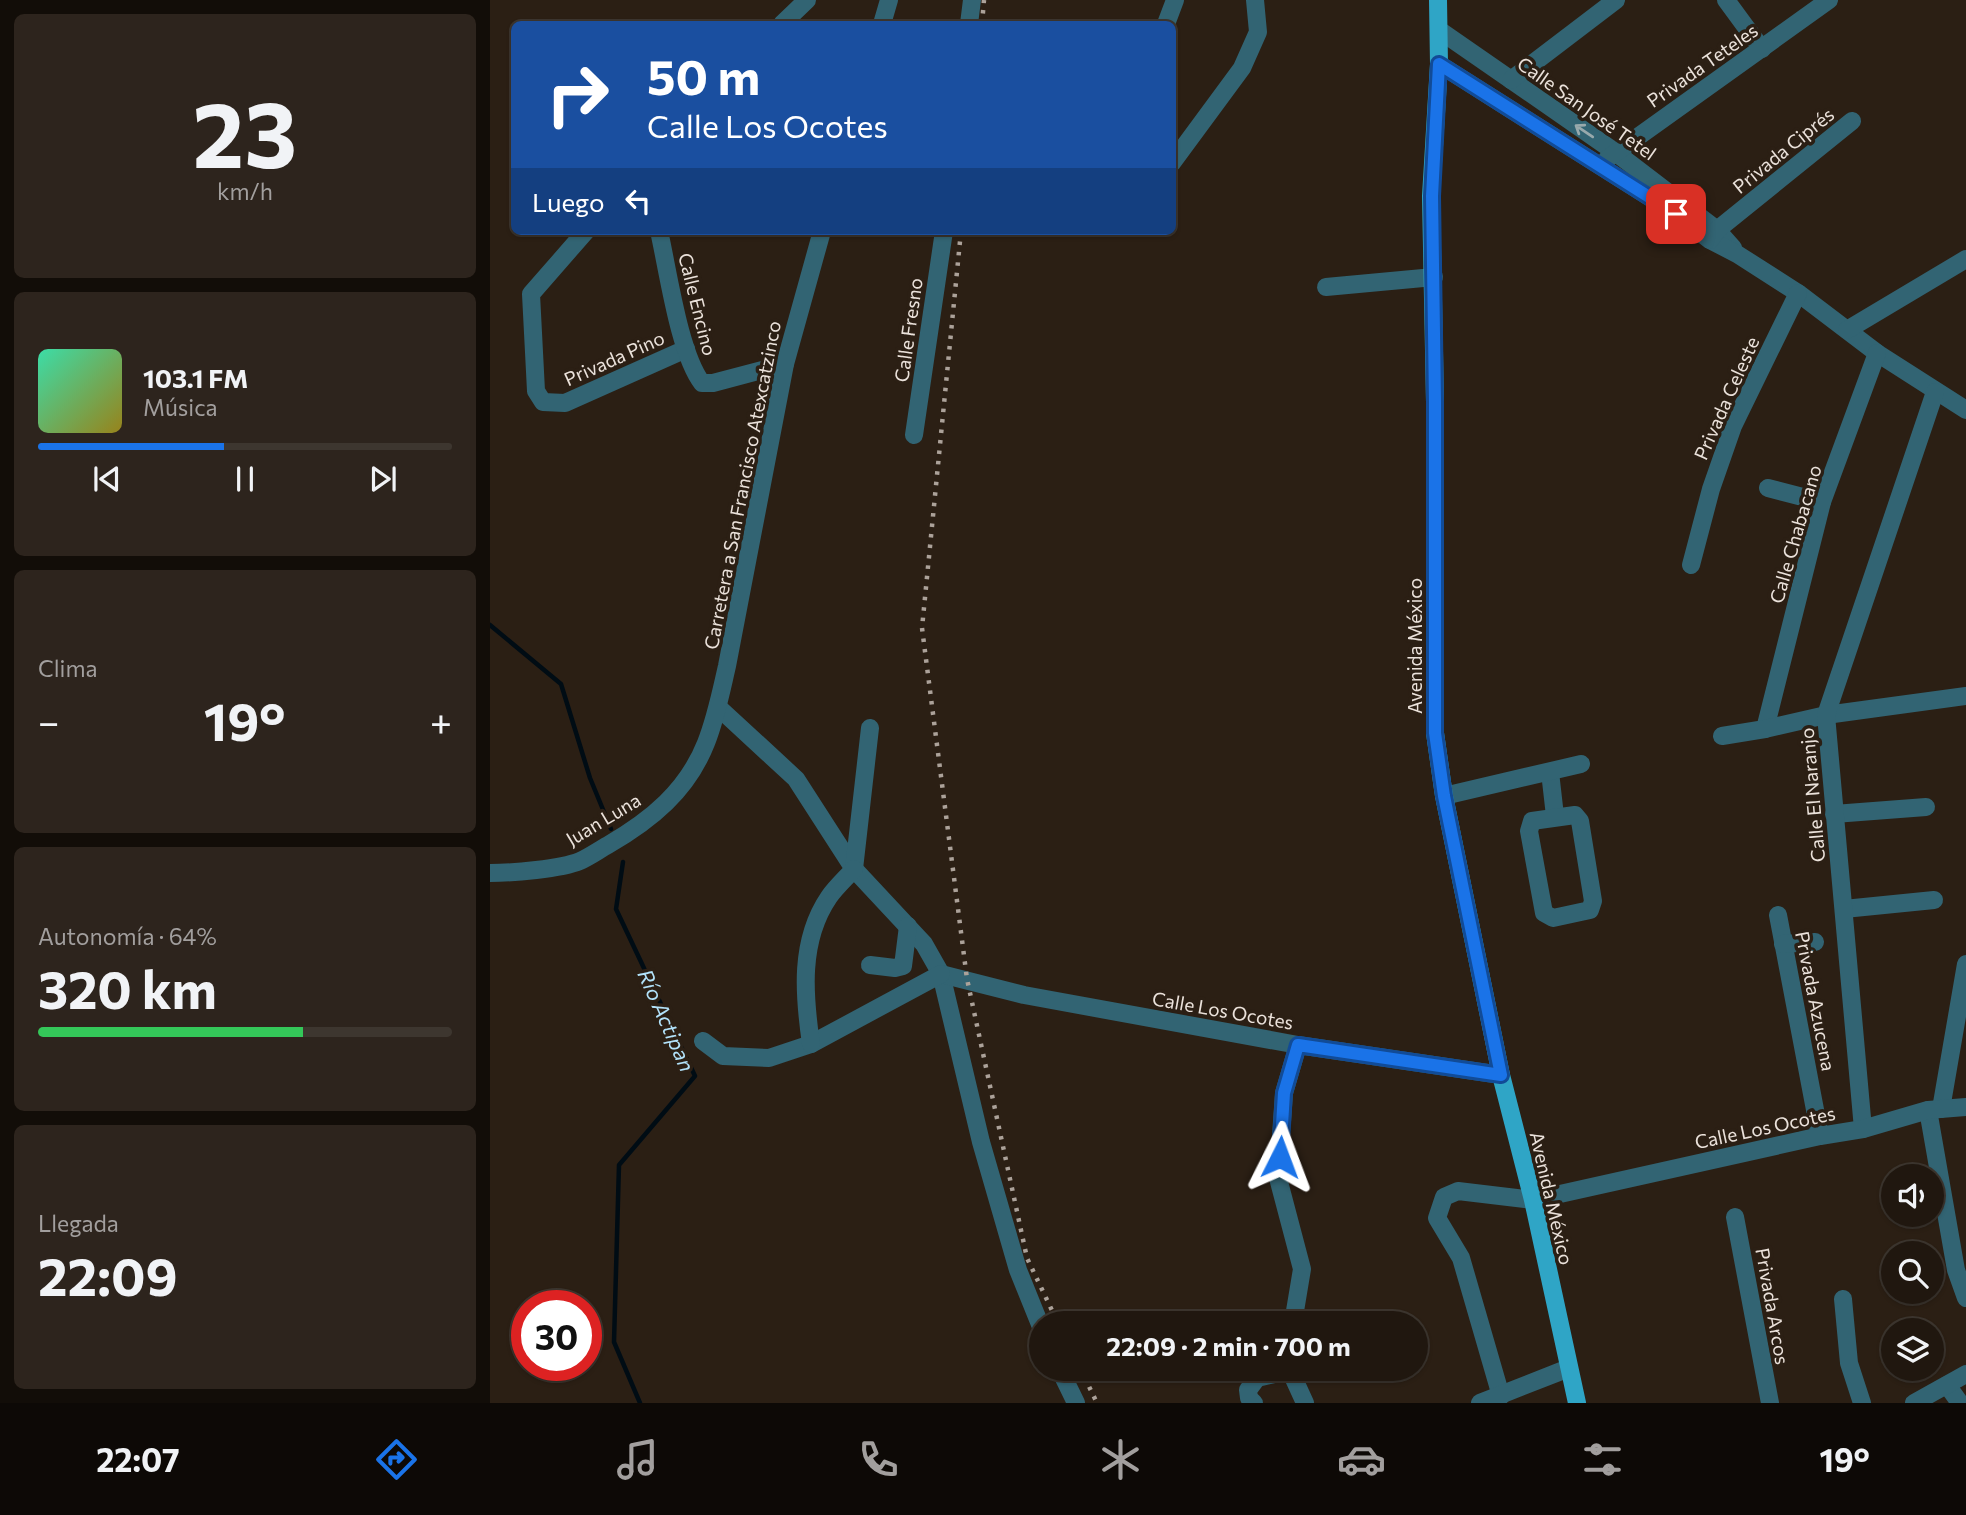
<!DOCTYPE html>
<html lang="es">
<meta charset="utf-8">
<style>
body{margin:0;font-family:Commissioner,sans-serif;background:#2d241d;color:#f1f3f6;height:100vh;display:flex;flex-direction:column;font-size:26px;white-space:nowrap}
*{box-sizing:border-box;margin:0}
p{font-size:23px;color:#a29f9e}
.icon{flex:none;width:38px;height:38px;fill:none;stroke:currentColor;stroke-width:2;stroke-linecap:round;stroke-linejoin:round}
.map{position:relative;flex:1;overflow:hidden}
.side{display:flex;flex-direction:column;gap:14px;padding:14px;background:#120d08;width:490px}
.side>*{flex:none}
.guide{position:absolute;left:21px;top:21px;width:665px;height:214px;border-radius:10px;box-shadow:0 2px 5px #0004,0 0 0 2px #3d362f;background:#1a4fa0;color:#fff;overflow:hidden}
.controls{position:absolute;left:1391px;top:1164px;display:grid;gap:14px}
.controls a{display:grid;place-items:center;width:63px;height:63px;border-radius:50%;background:#20170f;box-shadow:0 2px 5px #0004,0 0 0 2px #3d362f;font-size:35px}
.speed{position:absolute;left:21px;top:1290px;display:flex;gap:14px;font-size:35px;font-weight:700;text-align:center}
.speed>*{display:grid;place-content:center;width:91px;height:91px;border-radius:50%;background:#20170f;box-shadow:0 2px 5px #0004,0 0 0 2px #3d362f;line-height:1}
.speed .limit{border:10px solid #d22;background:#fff;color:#111}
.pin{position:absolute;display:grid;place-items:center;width:60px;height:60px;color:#fff;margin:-30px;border-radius:14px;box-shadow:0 4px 10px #0006}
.me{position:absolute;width:77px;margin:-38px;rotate:3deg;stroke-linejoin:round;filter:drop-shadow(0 0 5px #0008)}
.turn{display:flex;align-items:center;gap:24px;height:147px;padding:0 21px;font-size:32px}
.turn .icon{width:91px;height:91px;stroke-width:2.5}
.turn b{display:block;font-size:49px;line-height:60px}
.then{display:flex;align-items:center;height:66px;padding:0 21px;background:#0003;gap:14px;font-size:26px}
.big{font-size:52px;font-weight:700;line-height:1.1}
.side .card{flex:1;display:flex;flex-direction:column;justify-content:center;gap:10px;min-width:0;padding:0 24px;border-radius:10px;background:#2d241d}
.side .dial{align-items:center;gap:0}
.dial b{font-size:91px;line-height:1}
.song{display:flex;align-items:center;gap:21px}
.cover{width:84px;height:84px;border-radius:10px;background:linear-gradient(135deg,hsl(160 70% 55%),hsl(50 70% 35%))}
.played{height:7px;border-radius:4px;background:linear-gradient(90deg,#1a73e8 45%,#3d362f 45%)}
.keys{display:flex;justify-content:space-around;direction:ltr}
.heat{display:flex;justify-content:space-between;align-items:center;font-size:38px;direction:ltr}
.charge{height:10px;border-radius:5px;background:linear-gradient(90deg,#34c759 64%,#3d362f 0)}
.trip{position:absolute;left:539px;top:1311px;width:399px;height:70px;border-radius:35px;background:#20170f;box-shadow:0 2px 5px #0004,0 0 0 2px #3d362f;font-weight:700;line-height:70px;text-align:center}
.tab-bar{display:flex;height:112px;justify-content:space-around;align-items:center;background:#0d0906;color:#a29f9e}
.tab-bar .icon{width:49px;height:49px}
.tab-bar .on{color:#1a73e8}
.tab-bar b{font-size:32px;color:#f1f3f6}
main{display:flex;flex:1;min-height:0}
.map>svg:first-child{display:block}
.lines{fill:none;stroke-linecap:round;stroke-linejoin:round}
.stream{stroke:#000c14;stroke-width:4.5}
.minor{stroke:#326473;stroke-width:18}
.major{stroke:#2fa5c6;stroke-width:18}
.rail{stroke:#aca29a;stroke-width:4.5;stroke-dasharray:3.5 7;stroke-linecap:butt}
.oneway{stroke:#98a9ac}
.route-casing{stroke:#114b97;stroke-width:18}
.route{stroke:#1a73e8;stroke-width:12}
.labels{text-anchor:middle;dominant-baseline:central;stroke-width:7;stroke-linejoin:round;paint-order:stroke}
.street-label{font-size:19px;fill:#ebe2db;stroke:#2b1f14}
.water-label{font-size:21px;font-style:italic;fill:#b2e2fa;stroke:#2b1f14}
</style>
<main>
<section class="side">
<div class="card dial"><b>23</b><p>km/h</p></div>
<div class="card">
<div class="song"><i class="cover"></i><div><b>103.1 FM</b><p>Música</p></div></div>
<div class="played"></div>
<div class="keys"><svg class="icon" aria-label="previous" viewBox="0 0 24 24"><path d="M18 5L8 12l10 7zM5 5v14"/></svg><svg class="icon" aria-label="pause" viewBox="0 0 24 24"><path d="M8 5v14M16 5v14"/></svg><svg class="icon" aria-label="next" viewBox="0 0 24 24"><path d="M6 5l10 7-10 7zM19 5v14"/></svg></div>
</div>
<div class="card"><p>Clima</p>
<div class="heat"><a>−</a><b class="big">19°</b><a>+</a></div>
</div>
<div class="card"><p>Autonomía · 64%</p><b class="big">320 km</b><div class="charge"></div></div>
<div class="card"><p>Llegada</p><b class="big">22:09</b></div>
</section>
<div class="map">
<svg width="1476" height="1403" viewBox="0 0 1476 1403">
<rect width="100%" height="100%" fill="#2b1f14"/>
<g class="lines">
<g class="stream">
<path d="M0,625L71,684L100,778L121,829"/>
<path d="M133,862L126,909L205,1076L129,1165L124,1342L150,1403"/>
</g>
<g class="minor">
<path d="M1236,0L1272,49"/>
<path d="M292,24L317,0"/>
<path d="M392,24L399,0"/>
<path d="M479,24L482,0"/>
<path d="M676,24L685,0"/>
<path d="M949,30L1125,152L1227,230L1243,248"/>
<path d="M949,64L1186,214L1220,240L1247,254L1308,293L1387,353L1476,410"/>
<path d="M1021,80L1126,0"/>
<path d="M1117,159L1339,0"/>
<path d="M682,163L752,68L768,32L765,0"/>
<path d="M96,231L41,294L46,391L53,402L75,403L196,349"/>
<path d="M169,231C178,270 189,353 212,383H223L295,364"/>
<path d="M1220,240L1227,230L1362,121"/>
<path d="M836,287L944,277"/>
<path d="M1357,330L1476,259"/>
<path d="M424,435L454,231"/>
<path d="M1278,488L1332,502"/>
<path d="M1201,565L1221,489L1243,426L1308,293"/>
<path d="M228,707L306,779L364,869L434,944L451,974L491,1142L528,1270L551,1327"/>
<path d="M1275,729L1332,502L1387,353"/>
<path d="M1232,736L1275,729L1336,715L1476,696"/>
<path d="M1060,772L1065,816"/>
<path d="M954,796L1091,764"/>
<path d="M1344,814L1436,807"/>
<path d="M1085,815L1090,821L1103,901L1100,910L1063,918L1054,913L1039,831L1042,821Z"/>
<path d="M364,869L380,728"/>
<path d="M0,873C22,873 71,869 90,861C99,857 109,850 118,845C161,820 197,791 216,743C226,718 231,692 237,666L295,364L332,231"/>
<path d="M1354,909L1444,900"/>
<path d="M1288,915L1330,1136"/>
<path d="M1293,944L1325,942"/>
<path d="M380,965L405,968L413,966L418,926"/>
<path d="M451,974L534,995L808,1045L1011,1075"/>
<path d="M213,1041L233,1056L279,1058L321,1044L451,974"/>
<path d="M321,1044C314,995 309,941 339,897C346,887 356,878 364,869"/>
<path d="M1451,1109L1476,964"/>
<path d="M1438,1110L1466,1270L1476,1298"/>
<path d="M1373,1129L1336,715L1445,392"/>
<path d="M1245,1217L1280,1403"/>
<path d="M1353,1299L1359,1363L1372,1403"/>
<path d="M803,1323L812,1269L788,1178L794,1093L808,1045"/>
<path d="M569,1368L586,1403"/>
<path d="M799,1368L815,1403"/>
<path d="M1457,1385L1470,1403"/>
<path d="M1011,1396L971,1258L947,1218L954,1197L968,1191L1043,1200L1330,1136L1373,1129L1438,1110L1476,1107"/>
<path d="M764,1403L759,1398L758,1390L767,1378L798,1371"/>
<path d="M990,1403L1079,1368"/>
<path d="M1424,1403L1476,1374"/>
</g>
<path class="major" d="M948,0L949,64L941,196L945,402V733L954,796L1011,1075L1043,1200L1087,1403"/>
<g class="rail">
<path d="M492,24L494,0"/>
<path d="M471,231L432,628L477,979L537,1258L568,1323"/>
<path d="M590,1368L607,1403"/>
</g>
</g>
<defs><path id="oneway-shaft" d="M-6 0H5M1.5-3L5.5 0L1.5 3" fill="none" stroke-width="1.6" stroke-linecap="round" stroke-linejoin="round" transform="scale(1.75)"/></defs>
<use class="oneway" href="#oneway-shaft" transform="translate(1094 131) rotate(-146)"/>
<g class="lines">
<g class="route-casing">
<path id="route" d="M790,1157L794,1093L808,1045L1011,1075L954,796L945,733V402L942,196L949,64L1186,214"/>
</g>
<use href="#route" class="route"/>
</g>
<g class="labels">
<g class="street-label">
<text transform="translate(1212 65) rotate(-35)">Privada Teteles</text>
<text transform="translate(1097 108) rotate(35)">Calle San José Tetel</text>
<text transform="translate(1293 150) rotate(-39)">Privada Ciprés</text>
<text transform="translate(208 304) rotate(76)">Calle Encino</text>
<text transform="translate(418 330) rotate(-82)">Calle Fresno</text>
<text transform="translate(124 358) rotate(-24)">Privada Pino</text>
<text transform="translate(1236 398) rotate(-66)">Privada Celeste</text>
<text transform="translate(252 485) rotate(-79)">Carretera a San Francisco Atexcatzinco</text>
<text transform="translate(1305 534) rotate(-74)">Calle Chabacano</text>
<text transform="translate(924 646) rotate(-90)">Avenida México</text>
<text transform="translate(1322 795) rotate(-95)">Calle El Naranjo</text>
<text transform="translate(113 819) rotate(-31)">Juan Luna</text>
<text transform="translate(1326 1001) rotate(79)">Privada Azucena</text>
<text transform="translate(733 1010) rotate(10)">Calle Los Ocotes</text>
<text transform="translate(1275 1127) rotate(-12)">Calle Los Ocotes</text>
<text transform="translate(1062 1198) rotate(77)">Avenida México</text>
<text transform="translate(1283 1306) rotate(80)">Privada Arcos</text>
</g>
<g class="water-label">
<text transform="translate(177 1020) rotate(66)">Río Actipan</text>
</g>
</g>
</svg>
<div class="controls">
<a><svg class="icon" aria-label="sound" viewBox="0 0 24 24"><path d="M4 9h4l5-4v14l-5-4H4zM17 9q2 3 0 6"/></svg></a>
<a><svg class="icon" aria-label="search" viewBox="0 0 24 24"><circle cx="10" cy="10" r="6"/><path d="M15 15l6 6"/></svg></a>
<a><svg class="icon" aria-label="layers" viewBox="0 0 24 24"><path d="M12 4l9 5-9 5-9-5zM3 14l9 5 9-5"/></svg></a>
</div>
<div class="speed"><div class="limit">30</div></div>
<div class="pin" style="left:1186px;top:214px;background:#d93025"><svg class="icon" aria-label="arrive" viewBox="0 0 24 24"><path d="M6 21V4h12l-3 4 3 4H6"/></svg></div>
<svg class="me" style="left:790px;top:1157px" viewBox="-20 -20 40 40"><path d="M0-17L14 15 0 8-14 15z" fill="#1a73e8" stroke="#fff" stroke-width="4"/></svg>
<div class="trip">22:09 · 2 min · 700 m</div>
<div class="guide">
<div class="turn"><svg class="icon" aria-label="right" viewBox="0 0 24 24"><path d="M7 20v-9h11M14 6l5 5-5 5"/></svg><div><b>50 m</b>Calle Los Ocotes</div></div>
<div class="then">Luego<svg class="icon" aria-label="left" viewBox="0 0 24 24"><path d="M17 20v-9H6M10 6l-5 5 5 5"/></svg></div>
</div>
</div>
</main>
<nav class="tab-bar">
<b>22:07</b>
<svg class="icon on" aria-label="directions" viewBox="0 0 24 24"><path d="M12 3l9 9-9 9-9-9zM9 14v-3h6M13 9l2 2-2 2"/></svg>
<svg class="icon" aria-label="music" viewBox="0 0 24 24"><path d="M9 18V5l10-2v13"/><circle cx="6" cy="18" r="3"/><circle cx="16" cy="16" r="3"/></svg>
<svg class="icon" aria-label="phone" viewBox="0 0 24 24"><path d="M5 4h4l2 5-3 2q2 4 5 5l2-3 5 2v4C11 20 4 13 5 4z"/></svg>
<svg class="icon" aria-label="climate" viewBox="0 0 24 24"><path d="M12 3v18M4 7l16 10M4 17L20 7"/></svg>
<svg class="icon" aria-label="car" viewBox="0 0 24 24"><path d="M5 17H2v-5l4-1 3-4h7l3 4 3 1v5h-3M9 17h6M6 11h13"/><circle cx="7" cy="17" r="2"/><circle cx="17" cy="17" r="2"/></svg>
<svg class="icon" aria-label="filters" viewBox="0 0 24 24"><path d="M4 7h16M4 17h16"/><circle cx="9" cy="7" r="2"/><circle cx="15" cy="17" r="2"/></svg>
<b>19°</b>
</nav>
